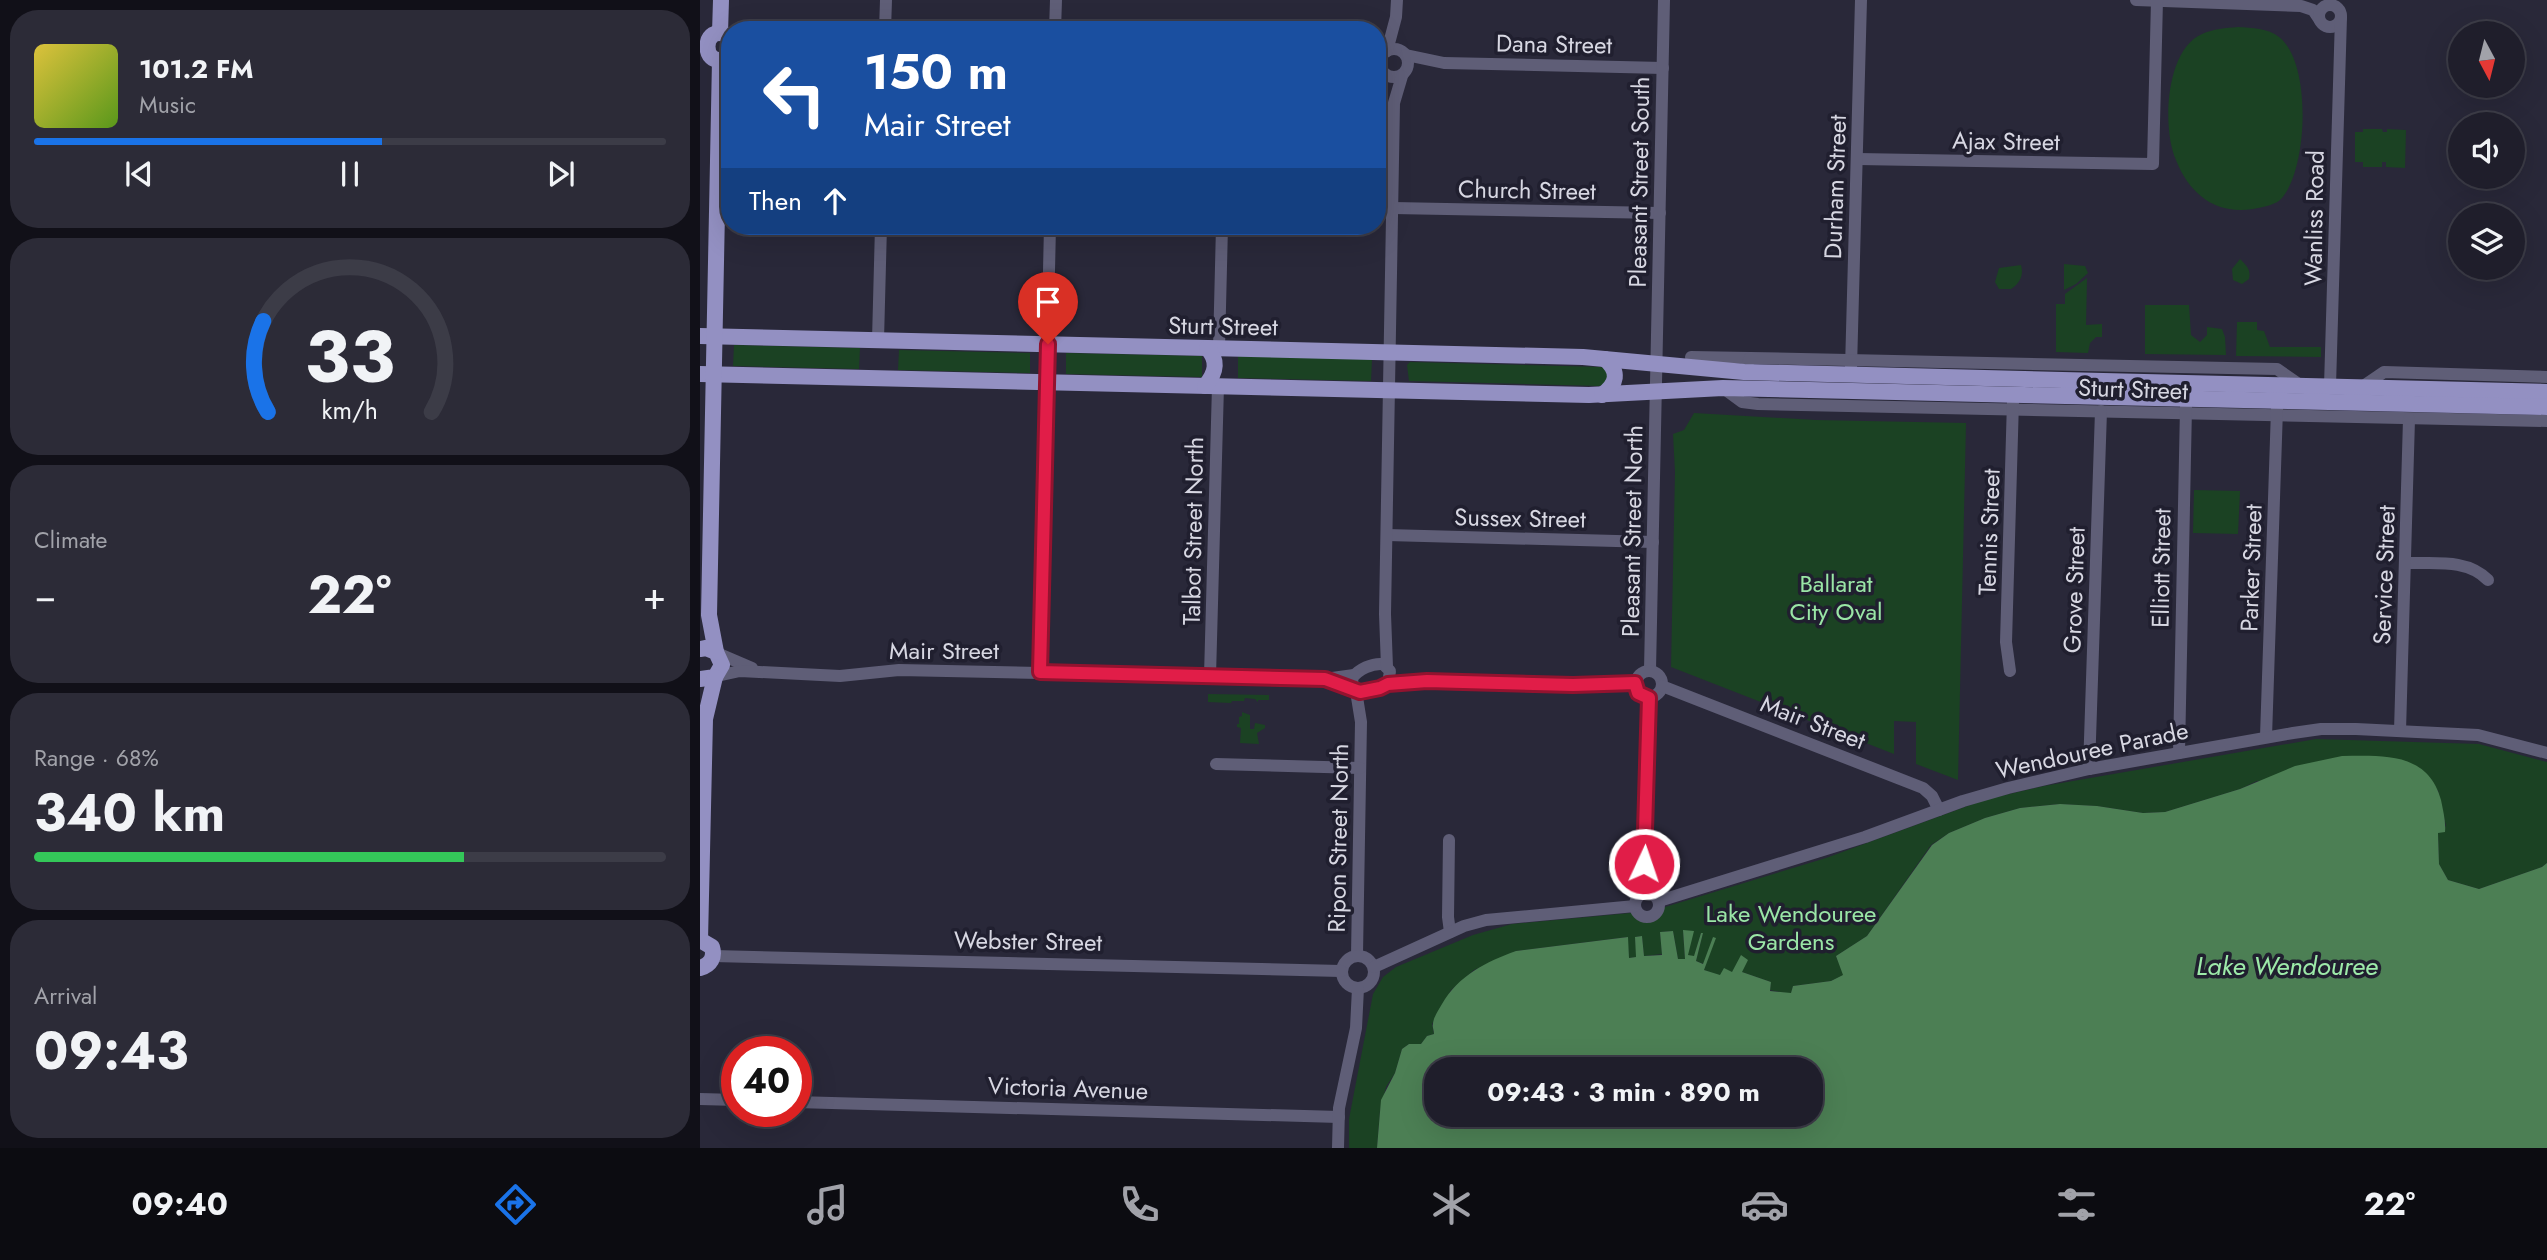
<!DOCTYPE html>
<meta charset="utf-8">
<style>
body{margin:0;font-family:Jost,sans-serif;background:#2c2b37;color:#f1f3f6;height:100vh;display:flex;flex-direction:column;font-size:26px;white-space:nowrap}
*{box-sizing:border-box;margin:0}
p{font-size:23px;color:#a1a2a9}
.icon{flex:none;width:38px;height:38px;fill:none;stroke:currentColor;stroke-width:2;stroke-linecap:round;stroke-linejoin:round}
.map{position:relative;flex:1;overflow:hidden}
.details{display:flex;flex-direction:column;gap:10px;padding:10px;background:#111018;width:700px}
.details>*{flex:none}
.banner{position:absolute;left:21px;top:21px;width:665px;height:214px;border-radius:28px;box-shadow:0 7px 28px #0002,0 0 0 2px #3c3c47;background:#1a4fa0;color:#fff;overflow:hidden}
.needle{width:46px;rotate:173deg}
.controls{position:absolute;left:1748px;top:21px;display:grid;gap:14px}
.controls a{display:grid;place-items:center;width:77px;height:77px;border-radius:50%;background:#1f1e2b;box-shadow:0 7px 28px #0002,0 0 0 2px #3c3c47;font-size:35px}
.speed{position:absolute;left:21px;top:1036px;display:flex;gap:14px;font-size:35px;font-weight:700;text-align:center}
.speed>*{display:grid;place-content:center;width:91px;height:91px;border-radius:50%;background:#1f1e2b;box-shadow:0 7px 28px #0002,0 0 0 2px #3c3c47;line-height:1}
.speed .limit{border:10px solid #d22;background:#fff;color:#111}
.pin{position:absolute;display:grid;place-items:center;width:60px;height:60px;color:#fff;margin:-72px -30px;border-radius:50% 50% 50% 0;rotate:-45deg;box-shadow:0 0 7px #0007}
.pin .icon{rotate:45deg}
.me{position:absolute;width:77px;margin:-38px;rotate:3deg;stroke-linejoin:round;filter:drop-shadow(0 0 5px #0008)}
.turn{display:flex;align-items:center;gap:24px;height:147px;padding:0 28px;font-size:32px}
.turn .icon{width:91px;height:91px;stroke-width:2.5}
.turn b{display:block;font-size:49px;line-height:60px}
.then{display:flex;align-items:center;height:66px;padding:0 28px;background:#0003;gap:14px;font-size:26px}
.big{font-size:52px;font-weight:700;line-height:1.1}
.details .tile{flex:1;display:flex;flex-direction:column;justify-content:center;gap:10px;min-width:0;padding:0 24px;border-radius:28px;background:#2c2b37}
.details .dial{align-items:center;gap:0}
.dial svg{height:182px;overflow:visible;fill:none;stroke:#3c3c47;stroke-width:7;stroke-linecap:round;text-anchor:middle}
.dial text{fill:#f1f3f6;stroke:none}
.song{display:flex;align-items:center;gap:21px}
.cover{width:84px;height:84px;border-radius:10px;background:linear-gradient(135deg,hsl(50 70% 55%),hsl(90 70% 35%))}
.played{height:7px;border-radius:4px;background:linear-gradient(90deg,#1a73e8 55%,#3c3c47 55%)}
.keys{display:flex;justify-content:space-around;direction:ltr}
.heat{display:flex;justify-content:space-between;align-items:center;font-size:38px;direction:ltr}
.charge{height:10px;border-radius:5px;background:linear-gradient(90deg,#34c759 68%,#3c3c47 0)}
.trip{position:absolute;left:724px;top:1057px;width:399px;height:70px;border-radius:28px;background:#1f1e2b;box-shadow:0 7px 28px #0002,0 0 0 2px #3c3c47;font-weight:700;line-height:70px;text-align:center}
.tab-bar{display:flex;height:112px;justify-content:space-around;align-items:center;background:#0c0c11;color:#a1a2a9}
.tab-bar .icon{width:49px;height:49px}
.tab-bar .active{color:#1a73e8}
.tab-bar b{font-size:32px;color:#f1f3f6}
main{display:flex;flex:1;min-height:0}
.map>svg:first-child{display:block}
.green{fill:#1b4223}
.water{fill:#4c7f54;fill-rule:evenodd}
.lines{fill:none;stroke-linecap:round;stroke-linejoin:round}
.minor{stroke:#5f5e77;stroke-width:12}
.major{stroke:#9390c2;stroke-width:16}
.route-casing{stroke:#92132f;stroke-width:18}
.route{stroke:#e11d48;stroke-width:12}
.labels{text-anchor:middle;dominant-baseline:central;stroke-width:7;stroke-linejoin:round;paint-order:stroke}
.street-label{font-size:24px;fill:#d7d7e2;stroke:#201f2f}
.park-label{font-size:24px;fill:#9ae6a6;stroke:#201f2f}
.water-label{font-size:26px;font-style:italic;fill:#9deaa9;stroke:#201f2f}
</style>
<main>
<section class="details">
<div class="tile">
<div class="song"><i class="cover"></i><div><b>101.2 FM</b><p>Music</p></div></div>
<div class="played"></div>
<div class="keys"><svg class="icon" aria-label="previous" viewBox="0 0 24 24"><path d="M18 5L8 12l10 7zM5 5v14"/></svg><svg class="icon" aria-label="pause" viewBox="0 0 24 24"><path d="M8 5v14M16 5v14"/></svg><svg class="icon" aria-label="next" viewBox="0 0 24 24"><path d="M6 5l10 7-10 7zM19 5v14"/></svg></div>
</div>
<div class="tile dial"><svg viewBox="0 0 100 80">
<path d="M14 69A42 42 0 1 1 86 69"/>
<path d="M14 69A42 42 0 0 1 12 29" stroke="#1a73e8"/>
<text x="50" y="56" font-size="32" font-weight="700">33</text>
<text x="50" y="72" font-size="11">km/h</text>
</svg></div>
<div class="tile"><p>Climate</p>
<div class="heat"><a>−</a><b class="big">22°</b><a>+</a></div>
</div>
<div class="tile"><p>Range · 68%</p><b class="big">340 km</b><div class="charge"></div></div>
<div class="tile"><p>Arrival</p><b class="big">09:43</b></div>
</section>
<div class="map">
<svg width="1847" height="1148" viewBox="0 0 1847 1148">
<rect width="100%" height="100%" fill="#292839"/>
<g class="green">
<path d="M1538,27C1552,28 1568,28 1579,37C1612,62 1608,168 1582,198C1576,205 1563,207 1553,209C1516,215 1489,194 1476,160C1462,129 1465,50 1502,34C1513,29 1526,28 1538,27Z"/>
<path d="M1663,129H1682L1683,132H1687V129L1706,130L1705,168L1686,167V162H1682V167H1663V162H1655V132H1663Z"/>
<path d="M1540,259C1547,266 1551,270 1549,279L1542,284L1533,280L1532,269Z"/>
<path d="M1364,264L1385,266L1388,273L1376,284L1364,290Z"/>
<path d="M1321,265C1324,275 1320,283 1311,289H1299L1295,282L1299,268Z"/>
<path d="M1387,278L1386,325L1402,324V337H1396L1390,343L1388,353L1356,352V304H1365V294Z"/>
<path d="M1445,305H1489L1491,335L1500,342L1507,335V327L1522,329L1525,337L1526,355L1445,354Z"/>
<path d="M1537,322H1557V330L1564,331L1570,347H1621V357L1536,356Z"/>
<path d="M34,345L160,348L159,369L33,366Z"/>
<path d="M199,350L330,353V373L198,370Z"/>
<path d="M366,353L502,356V377L366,374Z"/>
<path d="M538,356L672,359L671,381L538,378Z"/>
<path d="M710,362L901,367L904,368L910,377L903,385L899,386L709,381L707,365Z"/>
<path d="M994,413L1116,420L1266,423L1258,780L1216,764V722L1194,721V754L971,667L975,472L973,434L984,430Z"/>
<path d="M1494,490L1540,491L1538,534L1493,533Z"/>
<path d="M508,694L569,695V700H558V702L555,699L545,698L544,701H532L531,703L508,702Z"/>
<path d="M542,712L550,715V729H554L555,723L565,725V728L557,733L559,744L540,743L541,728L537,727V724H539V717L542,716Z"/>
<path d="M1616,739L1779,744L1847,762V863L1842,867L1779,889L1748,880L1739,864L1738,832L1746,826L1738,790L1557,781L1540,789L1465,812L1443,813L1397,806L1359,804L1320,808L1285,818L1249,833L1231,845L1167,936L1136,956L1144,975L1131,981L1093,986L1091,994L1070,990L1071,982L1042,972L1041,956L1032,973L1021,976L1004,970L1013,937L1004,964L996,961L1003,933H1001L994,957L987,955L993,931H983L985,959H978L973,931L960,932L962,954L944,956L942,936L935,937L937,957L929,958L927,937L816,951L774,970L751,990L732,1024L734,1034L727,1036L721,1044H709L702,1049L695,1073L686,1087L680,1111L677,1148H649V1119L673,994L683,977L696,967L773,935L812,924L952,911L1126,858L1284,800L1344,786Z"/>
</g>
<path class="water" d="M1642,756C1681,756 1728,751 1741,800C1743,810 1746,822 1745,832L1738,833L1739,864L1748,880L1779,889L1842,867L1847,863V1148H677L681,1100L695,1073L702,1049L709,1044H721L727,1036L734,1034C734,1030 732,1027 733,1024C733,1018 739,1009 742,1004C759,975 786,962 816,951L928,937L929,958L936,957L935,937L942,936L944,956L962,955L960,932L973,931L978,959H985L983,930L994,931L988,955L994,956L1001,933H1003L996,961L1003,964L1013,937L1016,938L1004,970L1020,975L1024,968L1032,972L1041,955L1048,960L1042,972L1071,982L1070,991L1091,993L1093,986L1131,981L1143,975L1136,956L1167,936L1232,845L1249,833L1285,818L1320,808L1360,804L1397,806L1443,813L1465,812L1540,789L1595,766ZM737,1069H1111V1115H737Z"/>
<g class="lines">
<g class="minor">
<path d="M1436,0L1601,6L1613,10L1619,19"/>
<circle cx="1630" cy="16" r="11"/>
<path d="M185,30L186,0"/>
<path d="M355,30L356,0"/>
<circle cx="694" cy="63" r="14"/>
<path d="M687,51L696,17L697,0"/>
<path d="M706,55L744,63L963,68"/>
<path d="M1158,159L1453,164L1457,0"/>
<path d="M693,208L960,213"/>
<path d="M178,340L181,226"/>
<path d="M519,348L522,226"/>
<path d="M991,357L1050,358"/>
<path d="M1151,368L1161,0"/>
<path d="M1044,372L1050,358L1577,369L1600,385"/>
<path d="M1630,386L1641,17"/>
<path d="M1662,387L1684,372L1847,377"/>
<path d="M1023,388L1042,402L1058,404L1847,421"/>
<path d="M687,535L953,542"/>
<path d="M1705,563C1733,564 1767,558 1788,580"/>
<path d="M17,653L52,668"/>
<path d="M683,664L690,671L688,684C679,690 663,695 653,688L652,678C659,669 672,663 683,664Z"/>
<path d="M687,667L685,614L694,103L702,76"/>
<path d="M950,670L964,0"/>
<circle cx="949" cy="684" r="13"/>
<path d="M1310,671L1306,642L1313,401"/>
<path d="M340,672L350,226"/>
<path d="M17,676L40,671L140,676L199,670L625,679L654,675"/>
<path d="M510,676L518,386"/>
<path d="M688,684L727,681L873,685L935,683"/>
<path d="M962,686L1223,788L1232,796L1239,810"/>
<path d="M656,691L661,722L657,955"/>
<path d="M1700,731L1709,419"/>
<path d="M1566,737L1577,409"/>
<path d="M1479,753L1486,407"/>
<path d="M516,764L660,768"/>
<path d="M1389,769L1401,411"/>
<path d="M749,840L748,917L750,932"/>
<circle cx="947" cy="905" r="12"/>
<path d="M946,893L943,886L949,698"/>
<path d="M959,901L1165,837L1263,801L1308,788L1389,769L1593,733L1621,729H1656L1778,735L1847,753"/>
<circle cx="658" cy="972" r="16"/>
<path d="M13,956L641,971"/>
<path d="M674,967L764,926L786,920L935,906"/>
<path d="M0,1099L37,1100"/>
<path d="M96,1102L639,1117"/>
<path d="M638,1148L639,1108L656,1028L658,988"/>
</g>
<g class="major">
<path d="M20,33L21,0"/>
<path d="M30,56C0,75 0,18 30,37"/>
<path d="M0,336L883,357L1044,372L1847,392"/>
<path d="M0,374L889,395L1023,388L1847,407"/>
<path d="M505,386C516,373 519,361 507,348"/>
<path d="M902,395C917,384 920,372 905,359"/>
<path d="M0,649L6,648L16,652L22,665L15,677L0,679"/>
<path d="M16,652L9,615L20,60"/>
<path d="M0,940L5,719L15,677"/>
<path d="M0,940L12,947C15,957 11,965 0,968"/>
</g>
</g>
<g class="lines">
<g class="route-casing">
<path id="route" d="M348,344L340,672L625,679L660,692L680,688L688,684L727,681L873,685L935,683L938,693L949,698L944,864"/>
</g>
<use href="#route" class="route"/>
</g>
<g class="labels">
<g class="street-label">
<text transform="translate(854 44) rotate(1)">Dana Street</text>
<text transform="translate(1306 141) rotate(1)">Ajax Street</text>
<text transform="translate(939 182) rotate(-89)">Pleasant Street South</text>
<text transform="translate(1135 187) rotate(-88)">Durham Street</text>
<text transform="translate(827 190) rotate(1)">Church Street</text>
<text transform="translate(1614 218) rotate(-89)">Wanliss Road</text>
<text transform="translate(523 326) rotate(1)">Sturt Street</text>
<text transform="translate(1433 389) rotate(2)">Sturt Street</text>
<text transform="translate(820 518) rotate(1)">Sussex Street</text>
<text transform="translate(493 531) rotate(-89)">Talbot Street North</text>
<text transform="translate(932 531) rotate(-89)">Pleasant Street North</text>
<text transform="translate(1289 532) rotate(-88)">Tennis Street</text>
<text transform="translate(1461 568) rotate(-89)">Elliott Street</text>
<text transform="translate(1551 568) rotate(-88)">Parker Street</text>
<text transform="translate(1684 575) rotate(-88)">Service Street</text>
<text transform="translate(1374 590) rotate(-88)">Grove Street</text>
<text x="244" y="650">Mair Street</text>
<text transform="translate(1113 722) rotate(21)">Mair Street</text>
<text transform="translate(1392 750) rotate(-12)">Wendouree Parade</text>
<text transform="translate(638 838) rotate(-89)">Ripon Street North</text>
<text transform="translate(328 941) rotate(1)">Webster Street</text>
<text transform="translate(368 1088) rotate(2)">Victoria Avenue</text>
</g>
<g class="park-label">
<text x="1136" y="583">Ballarat<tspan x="1136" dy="28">City Oval</tspan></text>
<text x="1091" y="913">Lake Wendouree<tspan x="1091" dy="28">Gardens</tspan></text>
</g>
<g class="water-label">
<text x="1587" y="966">Lake Wendouree</text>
</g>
</g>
</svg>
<div class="controls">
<a><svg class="needle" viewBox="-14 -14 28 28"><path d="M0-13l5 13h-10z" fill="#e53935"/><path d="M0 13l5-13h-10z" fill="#a1a2a9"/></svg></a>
<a><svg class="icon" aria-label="sound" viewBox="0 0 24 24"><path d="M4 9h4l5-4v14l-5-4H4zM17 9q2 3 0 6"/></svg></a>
<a><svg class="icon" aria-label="layers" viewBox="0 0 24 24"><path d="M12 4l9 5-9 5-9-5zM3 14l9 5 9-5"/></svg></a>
</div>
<div class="speed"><div class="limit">40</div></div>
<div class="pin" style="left:348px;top:344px;background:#d93025"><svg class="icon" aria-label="arrive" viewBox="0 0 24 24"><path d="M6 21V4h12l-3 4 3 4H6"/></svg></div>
<svg class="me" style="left:944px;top:864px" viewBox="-20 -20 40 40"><circle r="17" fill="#e11d48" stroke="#fff" stroke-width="3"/><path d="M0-11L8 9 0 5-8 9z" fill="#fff"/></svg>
<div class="trip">09:43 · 3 min · 890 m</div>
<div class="banner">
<div class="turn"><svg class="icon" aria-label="left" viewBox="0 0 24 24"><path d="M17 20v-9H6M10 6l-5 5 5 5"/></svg><div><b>150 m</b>Mair Street</div></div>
<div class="then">Then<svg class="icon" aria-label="ahead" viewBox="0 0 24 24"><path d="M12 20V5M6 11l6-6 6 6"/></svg></div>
</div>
</div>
</main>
<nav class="tab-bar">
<b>09:40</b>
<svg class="icon active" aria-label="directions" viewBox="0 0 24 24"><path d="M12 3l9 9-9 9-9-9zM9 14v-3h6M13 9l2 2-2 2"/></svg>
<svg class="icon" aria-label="music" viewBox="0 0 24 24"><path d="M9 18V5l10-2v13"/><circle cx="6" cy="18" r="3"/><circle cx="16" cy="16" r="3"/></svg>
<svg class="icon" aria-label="phone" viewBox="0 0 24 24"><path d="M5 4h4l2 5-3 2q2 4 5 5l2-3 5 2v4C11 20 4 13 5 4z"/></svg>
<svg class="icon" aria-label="climate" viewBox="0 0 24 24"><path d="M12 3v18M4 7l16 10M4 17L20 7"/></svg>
<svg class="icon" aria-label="car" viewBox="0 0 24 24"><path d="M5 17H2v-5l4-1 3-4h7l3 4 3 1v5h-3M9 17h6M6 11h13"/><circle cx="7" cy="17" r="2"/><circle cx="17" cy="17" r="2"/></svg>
<svg class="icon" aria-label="filters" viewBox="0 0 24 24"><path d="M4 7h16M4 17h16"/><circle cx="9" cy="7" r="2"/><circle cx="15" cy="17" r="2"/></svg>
<b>22°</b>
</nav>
